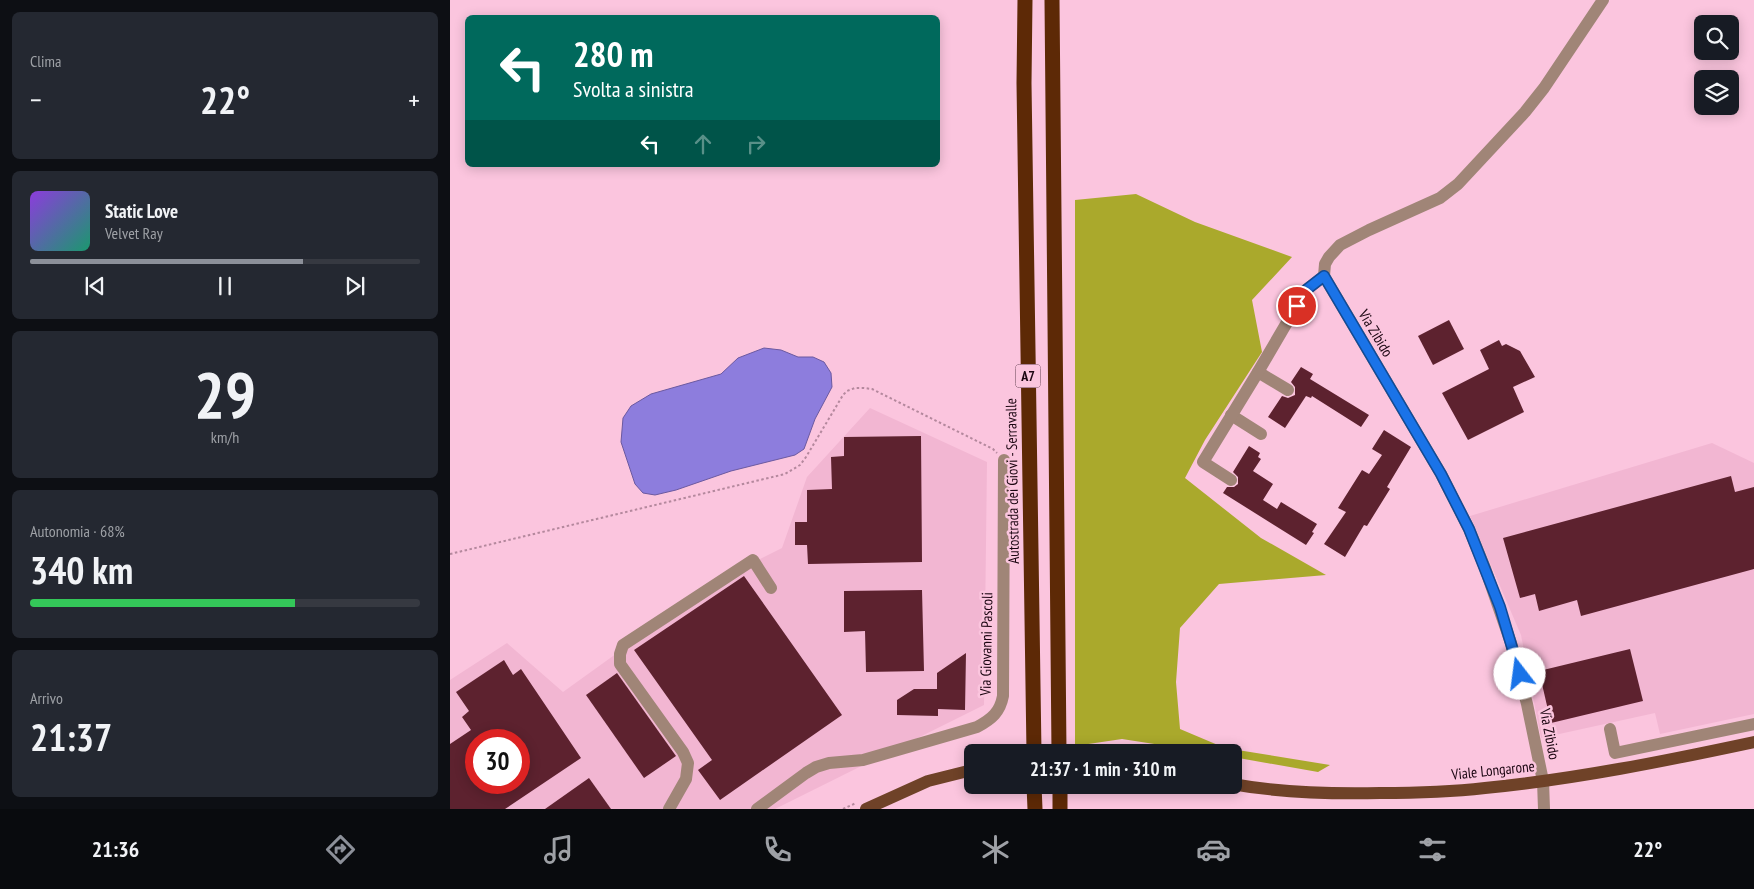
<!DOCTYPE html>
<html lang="it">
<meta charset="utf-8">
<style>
body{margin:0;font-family:"PT Sans Narrow",sans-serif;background:#242831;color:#f1f3f6;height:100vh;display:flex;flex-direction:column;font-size:19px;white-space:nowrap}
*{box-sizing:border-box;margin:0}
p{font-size:16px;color:#9ea1a6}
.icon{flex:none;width:28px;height:28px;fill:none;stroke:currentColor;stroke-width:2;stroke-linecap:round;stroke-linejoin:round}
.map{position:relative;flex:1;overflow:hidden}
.sheet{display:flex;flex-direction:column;gap:12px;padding:12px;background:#0d0f14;width:450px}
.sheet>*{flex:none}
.hud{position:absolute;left:15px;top:15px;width:475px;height:152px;border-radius:8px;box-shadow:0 2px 12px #0003;background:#00695c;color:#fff;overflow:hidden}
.fabs{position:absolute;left:1244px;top:15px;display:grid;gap:10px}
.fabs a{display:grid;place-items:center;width:45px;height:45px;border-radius:8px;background:#171b24;box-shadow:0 2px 12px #0003;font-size:25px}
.speed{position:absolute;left:15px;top:729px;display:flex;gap:10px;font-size:25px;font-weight:700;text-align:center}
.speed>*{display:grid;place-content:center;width:65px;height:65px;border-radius:50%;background:#171b24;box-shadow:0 2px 12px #0003;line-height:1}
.speed .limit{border:8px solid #d22;background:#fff;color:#111}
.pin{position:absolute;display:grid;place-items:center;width:42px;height:42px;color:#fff;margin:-21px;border:2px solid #fff;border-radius:50%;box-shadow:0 1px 5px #0007}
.me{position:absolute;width:55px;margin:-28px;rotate:345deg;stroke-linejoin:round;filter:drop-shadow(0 0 4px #0008)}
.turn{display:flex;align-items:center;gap:18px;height:105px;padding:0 25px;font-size:22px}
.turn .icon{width:65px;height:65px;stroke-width:2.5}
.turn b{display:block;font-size:35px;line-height:42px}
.lanes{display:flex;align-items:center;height:48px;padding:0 25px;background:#0003;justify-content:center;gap:25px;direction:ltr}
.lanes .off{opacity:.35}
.big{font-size:38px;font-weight:600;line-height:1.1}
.sheet .card{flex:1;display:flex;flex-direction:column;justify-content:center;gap:8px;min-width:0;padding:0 18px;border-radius:8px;background:#242831}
.sheet .dial{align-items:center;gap:0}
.dial b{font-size:65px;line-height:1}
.song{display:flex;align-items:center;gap:15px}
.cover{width:60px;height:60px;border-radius:8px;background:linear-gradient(135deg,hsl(270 70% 55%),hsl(160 70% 35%))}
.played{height:5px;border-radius:2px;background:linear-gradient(90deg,#8c9099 70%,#363941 70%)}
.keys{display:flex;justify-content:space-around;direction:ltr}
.heat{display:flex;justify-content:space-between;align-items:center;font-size:28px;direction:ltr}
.charge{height:8px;border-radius:4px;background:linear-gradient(90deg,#34c759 68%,#363941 0)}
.trip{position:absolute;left:514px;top:744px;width:278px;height:50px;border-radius:8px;background:#171b24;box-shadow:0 2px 12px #0003;font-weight:600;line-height:50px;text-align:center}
.tab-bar{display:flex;height:80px;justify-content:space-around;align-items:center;background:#090b0e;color:#9ea1a6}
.tab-bar .icon{width:35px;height:35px}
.tab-bar .active{color:#8c9099}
.tab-bar b{font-size:22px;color:#f1f3f6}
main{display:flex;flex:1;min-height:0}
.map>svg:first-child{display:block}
.built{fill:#f2b6d2;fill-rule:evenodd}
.forest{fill:#aaa92c}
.water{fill:#8d7ddd;stroke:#6b59a0}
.building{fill:#5d222f;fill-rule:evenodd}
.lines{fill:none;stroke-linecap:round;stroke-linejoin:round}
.path{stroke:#b4889d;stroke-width:2;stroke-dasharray:2.5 2.5;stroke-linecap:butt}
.minor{stroke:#a08577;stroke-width:12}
.major{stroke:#6f4228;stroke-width:12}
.highway{stroke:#5d2906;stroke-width:15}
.route-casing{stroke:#114b97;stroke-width:12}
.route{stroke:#1a73e8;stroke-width:9}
.labels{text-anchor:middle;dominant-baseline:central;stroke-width:5;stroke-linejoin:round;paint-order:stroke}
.shield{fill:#fbc5de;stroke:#5f3f4f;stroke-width:1}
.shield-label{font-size:14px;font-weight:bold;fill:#1c0612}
.street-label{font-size:15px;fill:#1c0612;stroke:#fbc5de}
</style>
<main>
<section class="sheet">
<div class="card"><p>Clima</p>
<div class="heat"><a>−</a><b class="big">22°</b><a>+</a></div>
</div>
<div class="card">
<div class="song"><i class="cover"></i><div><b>Static Love</b><p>Velvet Ray</p></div></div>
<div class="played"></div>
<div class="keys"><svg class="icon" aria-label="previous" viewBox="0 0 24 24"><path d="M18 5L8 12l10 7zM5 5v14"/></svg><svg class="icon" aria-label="pause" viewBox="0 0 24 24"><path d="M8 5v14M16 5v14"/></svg><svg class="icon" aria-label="next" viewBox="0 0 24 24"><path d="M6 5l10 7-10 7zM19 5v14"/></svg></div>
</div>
<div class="card dial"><b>29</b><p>km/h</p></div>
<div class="card"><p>Autonomia · 68%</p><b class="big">340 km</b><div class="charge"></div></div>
<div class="card"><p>Arrivo</p><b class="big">21:37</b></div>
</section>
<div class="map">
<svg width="1304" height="809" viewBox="0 0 1304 809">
<rect width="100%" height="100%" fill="#fbc5de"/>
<g class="built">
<path d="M420,408L537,462L534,705L325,809H0V680L57,643L113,692L270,579L332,548L357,477ZM26,740H69V782H26Z"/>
<path d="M1262,443L1304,463V714L1210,734L1205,713L1091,738L1071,635L1020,516Z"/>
</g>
<path class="forest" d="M686,194L745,222L842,257L802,300L812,352L755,440L735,478L811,538L876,575L769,584L730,628L726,682L730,729L775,748L880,765L868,772L783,757L782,752H756L672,739L625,746V200Z"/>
<path class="water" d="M314,348L331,350L348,357H363L374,362L381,373L382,387L365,419L354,449L345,455L281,471L226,490L205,495L193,493L185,484L171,442L173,418L181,406L201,394L271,374L288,358Z"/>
<g class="building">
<path d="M999,320L1014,349L983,365L968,336Z"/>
<path d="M1049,340L1052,346L1056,344L1070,351L1085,377L1063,387L1074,412L1018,440L992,393L1039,369L1030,350Z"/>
<path d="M851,367L863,374L860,379L919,415L911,427L862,396L861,398L856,396L835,428L818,417L832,396L838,398L845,395V387L841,382Z"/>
<path d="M934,430L961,447L937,487L940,489L917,526L914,525L895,557L874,544L896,512L888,508L912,470L919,474L932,455L922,449Z"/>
<path d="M471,436L472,562L358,564L357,545H345V522H357V490L382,489L381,457L394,456V437Z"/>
<path d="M799,446L810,453L808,457L811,459L803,471L823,484L813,500L827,509L831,502L867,524L862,532L864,533L856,545L773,493L777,487H784L788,484V477L783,472Z"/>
<path d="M1281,476L1285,492L1304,487V569L1131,616L1127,600L1089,611L1085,594L1070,598L1053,538Z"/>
<path d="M294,576L392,715L270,800L248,770L262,760L184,650Z"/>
<path d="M472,590L474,671L416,672L415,631L394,632V591Z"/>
<path d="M1180,649L1193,701L1101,723L1089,671Z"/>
<path d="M516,653L515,710L488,709V716L447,715V700L464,689H487V673Z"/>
<path d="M54,660L63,675L71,669L131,758L55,809H0V744L21,730L12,717L19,711L6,692ZM26,740H69V782H26Z"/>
<path d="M167,673L226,756L194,778L136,695Z"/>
<path d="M139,778L161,809H95Z"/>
</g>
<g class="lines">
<g class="path">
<path d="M0,554L335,474L350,465L356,457L393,395L397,391L405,388H414L422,389L543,449L547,453"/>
<path d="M1072,772L1078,763"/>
<path d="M393,809L406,803"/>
</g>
<g class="minor">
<path d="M808,372L838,390"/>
<path d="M781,415L811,434"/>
<path d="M781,480L753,462L808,372L856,290L874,276"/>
<path d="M1160,729L1165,753L1304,724"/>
<path d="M219,809L236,779L238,763L233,752L170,664V654L173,645L303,560L321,588"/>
<path d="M307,809L356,773L366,767L379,763L413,760L527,727C542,719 550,712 553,696L554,460"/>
<path d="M1094,809L1093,781L1077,704L1061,643L1035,568L1019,529L991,474L874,276L875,264L879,257L890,245L919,230L990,198L1008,184L1075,112L1094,88L1153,0"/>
</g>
<g class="major">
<path d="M782,784C831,793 881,794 930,793C965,793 1000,792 1035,788C1126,779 1215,761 1304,742"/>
<path d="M416,809L478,781L522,770"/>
</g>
<g class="highway">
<path d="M575,0L574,83L584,752"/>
<path d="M602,0L609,752"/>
<path d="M584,785L585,809"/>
<path d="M610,785V809"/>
</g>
</g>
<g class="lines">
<g class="route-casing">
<path id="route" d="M847,306L856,290L874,276L991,474L1019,529L1050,607L1070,674"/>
</g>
<use href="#route" class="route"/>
</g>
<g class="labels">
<rect class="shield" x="565.5" y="364.5" width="25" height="23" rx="4"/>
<g class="shield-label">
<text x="578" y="376">A7</text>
</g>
<g class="street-label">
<text transform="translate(926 333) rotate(59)">Via Zibido</text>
<text transform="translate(562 481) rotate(-91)">Autostrada dei Giovi - Serravalle</text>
<text transform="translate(536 644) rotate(-89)">Via Giovanni Pascoli</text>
<text transform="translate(1100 734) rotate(79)">Via Zibido</text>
<text transform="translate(1043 770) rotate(-6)">Viale Longarone</text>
</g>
</g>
</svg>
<div class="fabs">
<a><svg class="icon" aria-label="search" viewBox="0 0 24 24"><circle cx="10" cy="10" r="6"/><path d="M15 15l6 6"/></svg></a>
<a><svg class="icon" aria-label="layers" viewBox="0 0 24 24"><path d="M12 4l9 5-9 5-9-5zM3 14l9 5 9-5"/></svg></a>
</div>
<div class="speed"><div class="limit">30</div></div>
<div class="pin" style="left:847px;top:306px;background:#d93025"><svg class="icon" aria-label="arrive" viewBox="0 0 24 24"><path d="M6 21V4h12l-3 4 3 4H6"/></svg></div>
<svg class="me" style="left:1070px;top:674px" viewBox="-20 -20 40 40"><circle r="19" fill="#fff"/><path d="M0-13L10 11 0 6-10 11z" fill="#1a73e8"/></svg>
<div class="trip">21:37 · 1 min · 310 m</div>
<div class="hud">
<div class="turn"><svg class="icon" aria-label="left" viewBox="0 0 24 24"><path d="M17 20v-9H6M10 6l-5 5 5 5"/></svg><div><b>280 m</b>Svolta a sinistra</div></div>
<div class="lanes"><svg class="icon" aria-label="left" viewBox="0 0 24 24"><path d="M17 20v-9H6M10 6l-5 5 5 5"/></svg><svg class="icon off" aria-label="ahead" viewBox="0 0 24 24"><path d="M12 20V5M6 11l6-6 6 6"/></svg><svg class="icon off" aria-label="right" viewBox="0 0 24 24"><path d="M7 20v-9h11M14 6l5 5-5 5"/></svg></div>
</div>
</div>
</main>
<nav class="tab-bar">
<b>21:36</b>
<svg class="icon active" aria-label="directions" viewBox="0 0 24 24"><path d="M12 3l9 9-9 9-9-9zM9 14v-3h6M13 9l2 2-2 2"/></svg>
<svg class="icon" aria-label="music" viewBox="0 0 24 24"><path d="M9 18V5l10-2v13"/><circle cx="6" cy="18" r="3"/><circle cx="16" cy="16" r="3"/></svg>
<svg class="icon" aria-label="phone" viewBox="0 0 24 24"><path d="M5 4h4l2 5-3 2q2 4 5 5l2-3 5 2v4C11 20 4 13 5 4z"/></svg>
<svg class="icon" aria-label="climate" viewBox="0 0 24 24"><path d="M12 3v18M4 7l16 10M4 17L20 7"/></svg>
<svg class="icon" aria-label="car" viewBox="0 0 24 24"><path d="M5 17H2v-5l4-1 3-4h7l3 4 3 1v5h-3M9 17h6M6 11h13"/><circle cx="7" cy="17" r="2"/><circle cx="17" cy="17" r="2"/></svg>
<svg class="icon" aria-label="filters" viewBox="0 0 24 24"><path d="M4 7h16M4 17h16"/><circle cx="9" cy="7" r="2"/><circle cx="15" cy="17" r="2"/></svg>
<b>22°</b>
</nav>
